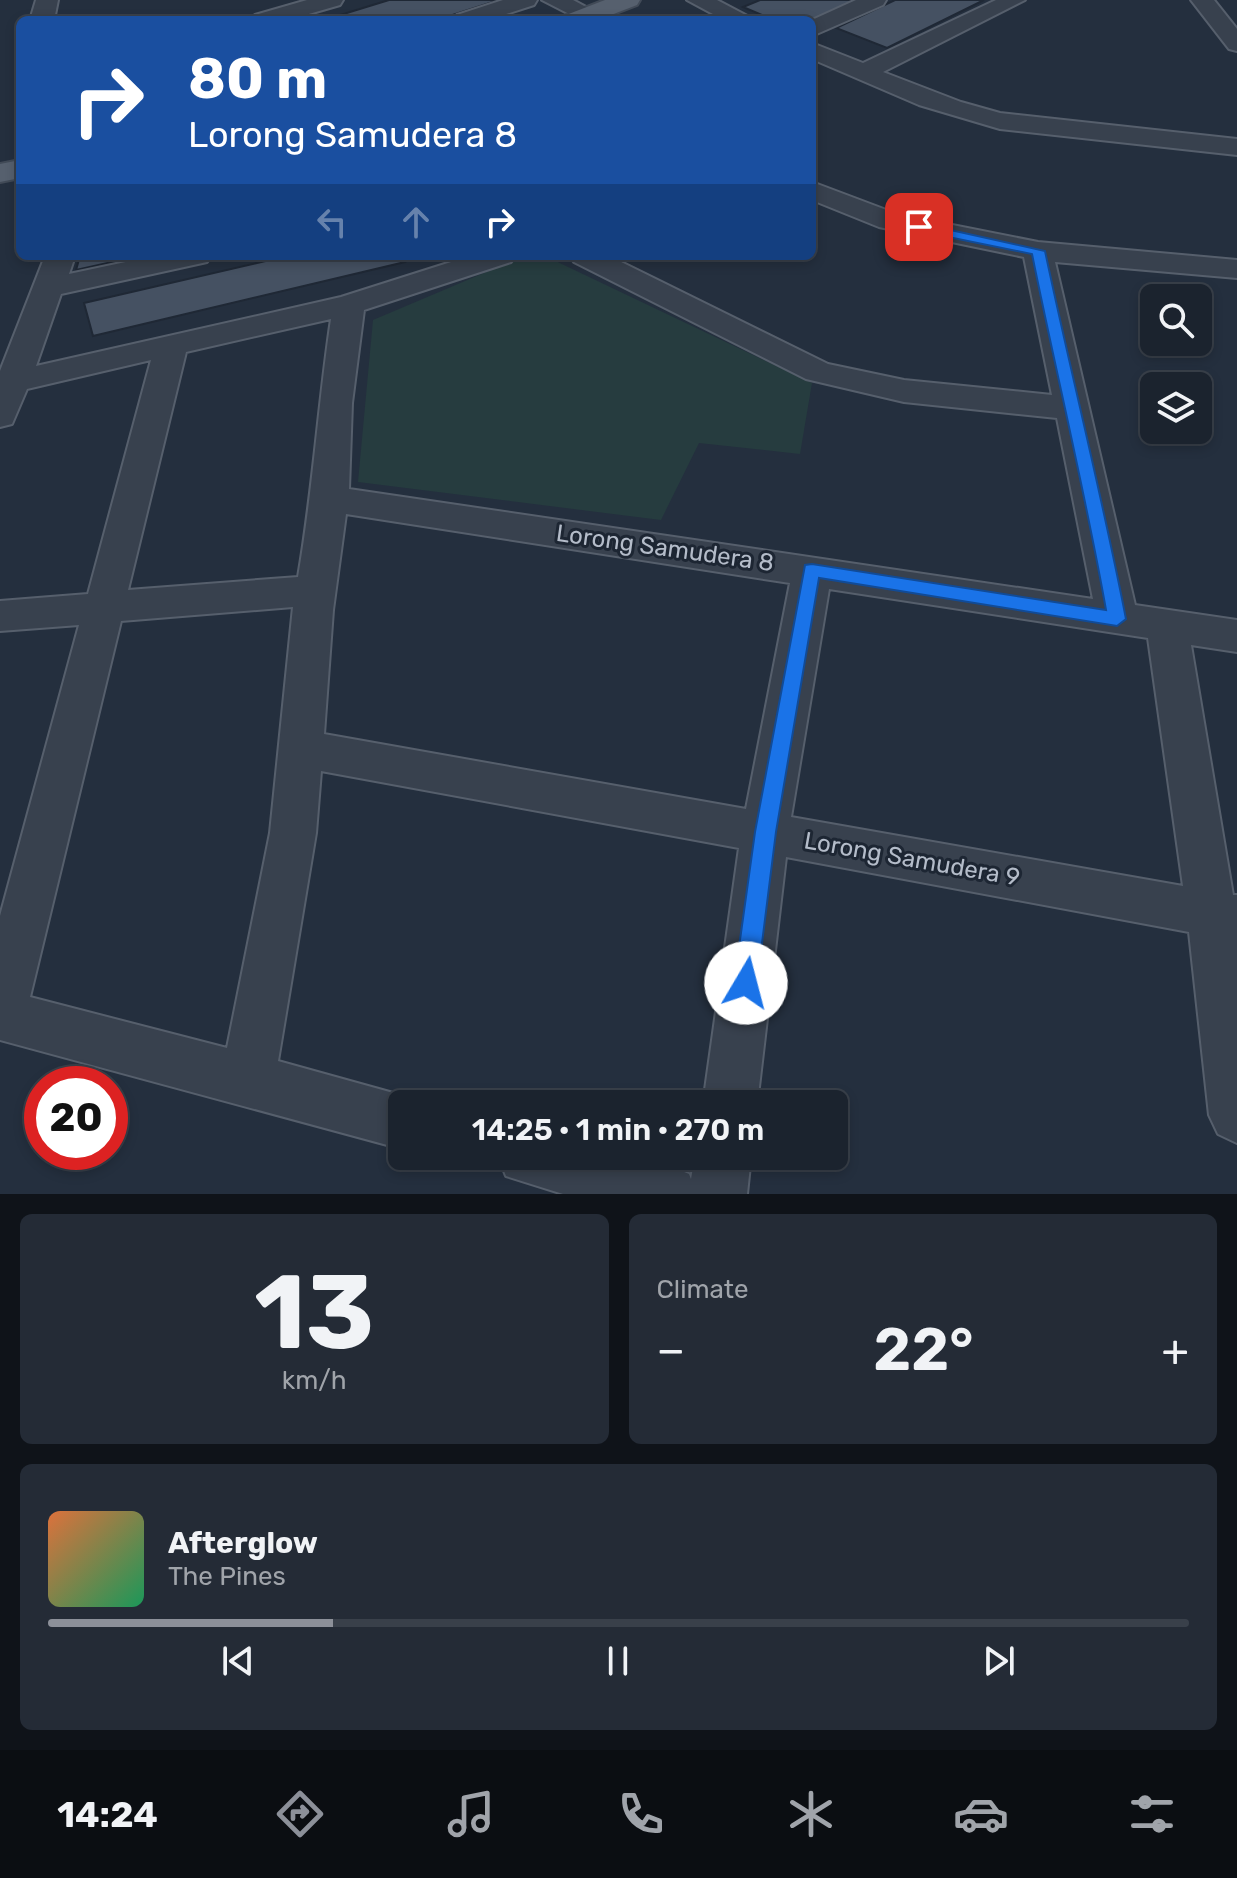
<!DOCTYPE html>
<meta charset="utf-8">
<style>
body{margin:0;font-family:Rubik,sans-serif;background:#242b36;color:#f1f3f6;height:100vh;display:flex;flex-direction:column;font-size:30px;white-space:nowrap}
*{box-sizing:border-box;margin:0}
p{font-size:26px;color:#a0a4aa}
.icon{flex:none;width:44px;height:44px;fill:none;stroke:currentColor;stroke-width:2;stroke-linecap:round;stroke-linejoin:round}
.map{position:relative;height:1194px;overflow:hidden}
.details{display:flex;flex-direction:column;gap:20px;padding:20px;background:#0f1319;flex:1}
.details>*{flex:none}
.top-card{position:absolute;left:16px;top:16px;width:800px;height:244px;border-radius:12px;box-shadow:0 4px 12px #0003,0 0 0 2px #39404a;background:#1a4fa0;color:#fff;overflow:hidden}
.fabs{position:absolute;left:1140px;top:284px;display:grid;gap:16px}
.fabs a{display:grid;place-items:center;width:72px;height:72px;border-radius:12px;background:#1b232e;box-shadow:0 4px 12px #0003,0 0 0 2px #39404a;font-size:40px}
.speed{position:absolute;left:24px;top:1066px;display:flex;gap:16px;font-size:40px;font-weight:700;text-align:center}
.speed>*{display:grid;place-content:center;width:104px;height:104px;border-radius:50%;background:#1b232e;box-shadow:0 4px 12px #0003,0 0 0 2px #39404a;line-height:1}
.speed .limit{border:12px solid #d22;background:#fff;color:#111}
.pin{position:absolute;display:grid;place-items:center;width:68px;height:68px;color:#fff;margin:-34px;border-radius:16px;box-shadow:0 4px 12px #0006}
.me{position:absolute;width:88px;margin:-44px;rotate:8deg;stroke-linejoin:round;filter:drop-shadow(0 0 6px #0008)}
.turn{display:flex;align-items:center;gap:28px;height:168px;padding:0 40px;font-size:36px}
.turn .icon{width:104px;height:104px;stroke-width:2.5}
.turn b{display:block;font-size:56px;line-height:68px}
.lanes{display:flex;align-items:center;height:76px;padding:0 40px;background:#0003;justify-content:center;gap:40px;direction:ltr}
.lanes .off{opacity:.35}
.big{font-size:60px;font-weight:600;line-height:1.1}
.details .tile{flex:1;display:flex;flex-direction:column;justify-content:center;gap:12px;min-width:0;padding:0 28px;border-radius:12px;background:#242b36}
.details .dial{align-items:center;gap:0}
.dial b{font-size:104px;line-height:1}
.song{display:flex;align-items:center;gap:24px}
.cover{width:96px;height:96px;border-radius:12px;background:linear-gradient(135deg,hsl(20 70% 55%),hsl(150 70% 35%))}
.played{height:8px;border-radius:4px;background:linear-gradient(90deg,#8c9099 25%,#39404a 25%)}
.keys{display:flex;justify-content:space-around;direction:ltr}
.heat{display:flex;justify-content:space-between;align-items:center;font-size:44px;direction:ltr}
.details .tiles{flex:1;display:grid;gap:20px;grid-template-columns:1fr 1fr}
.tile:last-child{grid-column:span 2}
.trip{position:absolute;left:388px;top:1090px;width:460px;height:80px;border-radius:12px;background:#1b232e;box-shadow:0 4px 12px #0003,0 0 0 2px #39404a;font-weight:600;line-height:80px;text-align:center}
.menu{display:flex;height:128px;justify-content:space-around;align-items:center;background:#0b0e12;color:#a0a4aa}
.menu .icon{width:56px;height:56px}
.menu .on{color:#8c9099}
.menu b{font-size:36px;color:#f1f3f6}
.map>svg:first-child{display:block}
.green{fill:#263c3f}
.building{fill:#455162;stroke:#1f2835;stroke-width:2}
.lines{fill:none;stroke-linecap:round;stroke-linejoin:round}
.minor-casing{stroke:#565f6c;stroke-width:4}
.major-casing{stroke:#414a57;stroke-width:4}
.minor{fill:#38414e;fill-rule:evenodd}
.major{fill:#56606e;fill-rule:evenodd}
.route{fill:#1a73e8;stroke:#114b97;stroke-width:2}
.labels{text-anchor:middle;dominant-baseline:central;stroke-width:6;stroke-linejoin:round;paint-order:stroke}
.street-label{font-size:24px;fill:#b4bcc9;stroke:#1d2633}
</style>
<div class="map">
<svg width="1237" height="1194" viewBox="0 0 1237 1194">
<rect width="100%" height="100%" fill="#242f3e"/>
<path class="green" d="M524,256H545L812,383L800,454L699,443L661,520L358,482L373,320Z"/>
<g class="building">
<path d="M389,0H499L437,20H324Z"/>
<path d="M760,0H868L812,25V20H774L743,7Z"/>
<path d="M895,0H984L887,48L836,28Z"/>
<path d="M80,256H139L76,270Z"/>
<path d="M287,256H401L405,262L93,336L84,303Z"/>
</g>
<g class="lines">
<g class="minor-casing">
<g id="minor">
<path d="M36,0H58L54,20H30Z"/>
<path d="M307,0H343L340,5L288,20H251L255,15Z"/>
<path d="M503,0H537L534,5L488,20H453L457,15Z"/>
<path d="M542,0H573L601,15L597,20H581Z"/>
<path d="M687,0H717L755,20H724Z"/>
<path d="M856,0H886L883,5L812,36V20Z"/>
<path d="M996,0H1025L883,72L961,102L1000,113L1237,139V155L1000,129L919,105L812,59V43L863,63Z"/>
<path d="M1191,0H1214L1237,29V51L1229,49Z"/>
<path d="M812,182L897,214L1038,242L1237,260V278L1055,262L1135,605L1237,620V652L1191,645L1233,895H1237V1143L1218,1134L1209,1115L1189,932L786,857L757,1104H703L739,848L321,771L316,833L278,1061L422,1101L402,1104V1149L0,1040V916L79,625L0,631V601L88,594L151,360L27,389L12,424L0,427V371L45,256H75L69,274L154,256H211L207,262L61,294L36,366L341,297L470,256H515L511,262L364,310L352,403L349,489L1093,599L1057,418L904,402L806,379L574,262L570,256H609L828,364L904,380L1052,395L1024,257L879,227L812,200ZM331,319C318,405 313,491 298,577L128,590L186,352ZM346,514L790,583L746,809L324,734L333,610ZM829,589L1148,638L1183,886L791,817ZM293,607L270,833L227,1048L30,997L121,621Z"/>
<path d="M498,1156C563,1156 628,1148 689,1174L691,1179L695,1156H751L747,1194H563L506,1176Z"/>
</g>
</g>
<g class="major-casing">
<g id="major">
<path d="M605,0H640L637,5L598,20H562L566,15Z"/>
<path d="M20,160V178L0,182V164Z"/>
</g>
</g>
<use href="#minor" class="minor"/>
<use href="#major" class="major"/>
</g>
<path class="route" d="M919,223L1045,251C1071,374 1102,495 1126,619L1117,626L819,578L776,832L757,983L754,991L746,994L737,991L734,983L755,832L805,565L812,564L1106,610C1085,491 1056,373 1032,254L914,230V225Z"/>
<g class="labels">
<g class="street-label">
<text transform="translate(665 548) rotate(8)">Lorong Samudera 8</text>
<text transform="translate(912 859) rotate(10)">Lorong Samudera 9</text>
</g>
</g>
</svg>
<div class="fabs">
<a><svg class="icon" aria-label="search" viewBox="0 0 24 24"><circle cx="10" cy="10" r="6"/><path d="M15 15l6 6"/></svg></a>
<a><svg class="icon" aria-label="layers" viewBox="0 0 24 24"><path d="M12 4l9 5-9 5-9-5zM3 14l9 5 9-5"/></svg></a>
</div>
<div class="speed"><div class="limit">20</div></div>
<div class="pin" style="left:919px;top:227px;background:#d93025"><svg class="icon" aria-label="arrive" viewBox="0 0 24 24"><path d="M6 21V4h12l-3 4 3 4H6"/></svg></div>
<svg class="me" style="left:746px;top:983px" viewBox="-20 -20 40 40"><circle r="19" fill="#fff"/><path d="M0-13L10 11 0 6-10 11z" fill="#1a73e8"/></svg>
<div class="trip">14:25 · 1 min · 270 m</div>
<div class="top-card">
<div class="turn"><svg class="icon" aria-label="right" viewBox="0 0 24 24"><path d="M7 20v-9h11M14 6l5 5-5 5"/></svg><div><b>80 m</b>Lorong Samudera 8</div></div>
<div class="lanes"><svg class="icon off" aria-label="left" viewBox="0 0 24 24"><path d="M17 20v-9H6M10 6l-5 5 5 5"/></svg><svg class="icon off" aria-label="ahead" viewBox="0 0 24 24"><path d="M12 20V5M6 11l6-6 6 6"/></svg><svg class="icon" aria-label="right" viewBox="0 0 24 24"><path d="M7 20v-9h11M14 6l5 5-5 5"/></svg></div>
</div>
</div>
<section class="details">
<div class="tiles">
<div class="tile dial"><b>13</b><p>km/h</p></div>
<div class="tile"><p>Climate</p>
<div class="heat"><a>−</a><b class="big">22°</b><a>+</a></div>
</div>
<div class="tile">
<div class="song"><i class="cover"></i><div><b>Afterglow</b><p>The Pines</p></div></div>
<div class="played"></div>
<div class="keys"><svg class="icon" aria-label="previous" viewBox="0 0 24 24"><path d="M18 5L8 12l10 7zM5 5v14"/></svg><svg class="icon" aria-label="pause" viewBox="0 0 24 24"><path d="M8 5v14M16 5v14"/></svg><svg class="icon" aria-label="next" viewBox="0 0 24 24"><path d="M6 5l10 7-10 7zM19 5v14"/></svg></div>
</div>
</div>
</section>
<nav class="menu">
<b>14:24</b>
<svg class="icon on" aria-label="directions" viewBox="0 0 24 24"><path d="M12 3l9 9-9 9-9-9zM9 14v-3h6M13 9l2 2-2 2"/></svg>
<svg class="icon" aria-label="music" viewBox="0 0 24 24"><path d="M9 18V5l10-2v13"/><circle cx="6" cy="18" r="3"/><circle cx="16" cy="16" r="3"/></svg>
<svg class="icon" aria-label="phone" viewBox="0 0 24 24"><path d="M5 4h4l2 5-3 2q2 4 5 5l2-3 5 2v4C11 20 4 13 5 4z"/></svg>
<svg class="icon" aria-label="climate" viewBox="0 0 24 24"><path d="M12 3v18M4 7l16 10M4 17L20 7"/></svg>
<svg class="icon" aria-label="car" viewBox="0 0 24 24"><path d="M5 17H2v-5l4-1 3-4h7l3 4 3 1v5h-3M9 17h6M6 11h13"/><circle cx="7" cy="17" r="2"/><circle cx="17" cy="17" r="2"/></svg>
<svg class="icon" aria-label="filters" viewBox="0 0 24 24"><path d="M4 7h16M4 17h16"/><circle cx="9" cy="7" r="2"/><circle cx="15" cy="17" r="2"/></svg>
</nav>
